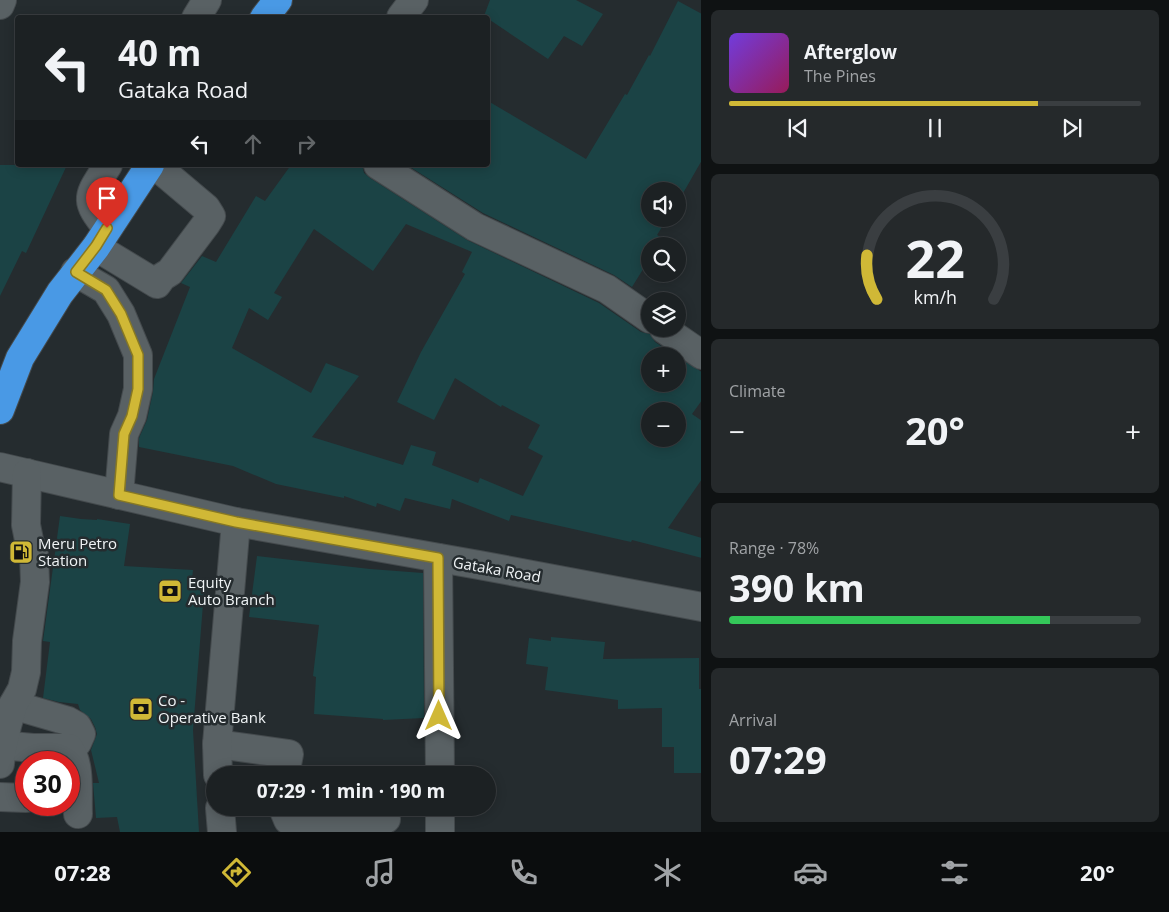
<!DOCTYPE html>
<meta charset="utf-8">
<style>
body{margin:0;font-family:"Open Sans",sans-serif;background:#25292b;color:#f1f3f6;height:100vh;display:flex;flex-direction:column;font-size:19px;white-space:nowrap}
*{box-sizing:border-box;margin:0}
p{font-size:16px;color:#a0a3a6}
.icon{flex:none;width:28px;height:28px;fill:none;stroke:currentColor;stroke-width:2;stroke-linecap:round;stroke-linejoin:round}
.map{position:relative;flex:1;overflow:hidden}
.details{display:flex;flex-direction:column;gap:10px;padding:10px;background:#0f1213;width:468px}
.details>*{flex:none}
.top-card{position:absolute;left:15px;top:15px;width:475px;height:152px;border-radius:5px;box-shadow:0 2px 12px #0003,0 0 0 1px #3a3e41;background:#1c2123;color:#f1f3f6;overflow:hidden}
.fabs{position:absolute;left:641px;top:182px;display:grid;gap:10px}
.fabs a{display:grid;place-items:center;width:45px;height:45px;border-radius:50%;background:#1c2123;box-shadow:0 2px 12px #0003,0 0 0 1px #3a3e41;font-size:25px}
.speed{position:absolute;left:15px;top:751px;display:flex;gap:10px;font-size:25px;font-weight:700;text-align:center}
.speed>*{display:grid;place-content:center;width:65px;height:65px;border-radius:50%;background:#1c2123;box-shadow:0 2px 12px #0003,0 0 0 1px #3a3e41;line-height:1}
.speed .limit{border:8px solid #d22;background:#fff;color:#111}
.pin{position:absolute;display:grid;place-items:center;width:42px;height:42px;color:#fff;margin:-51px -21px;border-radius:50% 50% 50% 0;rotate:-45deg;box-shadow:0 0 5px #0007}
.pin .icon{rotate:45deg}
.me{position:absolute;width:55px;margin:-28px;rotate:0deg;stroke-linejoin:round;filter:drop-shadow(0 0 4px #0008)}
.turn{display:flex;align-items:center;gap:18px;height:105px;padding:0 20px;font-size:22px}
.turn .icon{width:65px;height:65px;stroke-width:2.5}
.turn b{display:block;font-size:35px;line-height:42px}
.lanes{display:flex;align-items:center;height:48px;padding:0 20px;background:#0003;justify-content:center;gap:25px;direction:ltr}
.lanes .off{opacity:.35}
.big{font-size:38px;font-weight:700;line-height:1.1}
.details .widget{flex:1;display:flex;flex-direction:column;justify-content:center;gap:8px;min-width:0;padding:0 18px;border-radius:8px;background:#25292b}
.details .dial{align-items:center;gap:0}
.dial svg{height:130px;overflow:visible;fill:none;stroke:#3a3e41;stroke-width:7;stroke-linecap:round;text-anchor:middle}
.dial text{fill:#f1f3f6;stroke:none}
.song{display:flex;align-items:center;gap:15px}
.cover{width:60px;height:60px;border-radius:8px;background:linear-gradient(135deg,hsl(260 70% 55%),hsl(330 70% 35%))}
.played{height:5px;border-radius:2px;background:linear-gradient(90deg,#d0b836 75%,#3a3e41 75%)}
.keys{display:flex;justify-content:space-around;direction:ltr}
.heat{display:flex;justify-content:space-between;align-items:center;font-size:28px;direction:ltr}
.charge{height:8px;border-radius:4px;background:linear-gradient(90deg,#34c759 78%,#3a3e41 0)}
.trip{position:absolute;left:206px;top:766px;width:290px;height:50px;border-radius:25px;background:#1c2123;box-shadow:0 2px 12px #0003,0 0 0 1px #3a3e41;font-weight:700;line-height:50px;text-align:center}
.tab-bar{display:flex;height:80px;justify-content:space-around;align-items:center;background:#0b0d0e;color:#a0a3a6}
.tab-bar .icon{width:35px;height:35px}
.tab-bar .current{color:#d0b836}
.tab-bar b{font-size:22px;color:#f1f3f6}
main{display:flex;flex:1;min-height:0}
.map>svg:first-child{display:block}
.building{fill:#1b4345;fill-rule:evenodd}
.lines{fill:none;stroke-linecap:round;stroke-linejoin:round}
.minor-casing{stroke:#444a4d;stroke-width:30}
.highway-casing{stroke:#444a4d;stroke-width:30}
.minor{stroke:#596164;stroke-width:28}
.highway{stroke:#4999e5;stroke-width:28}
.route-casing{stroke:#877823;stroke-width:12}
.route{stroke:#d0b836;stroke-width:9}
.labels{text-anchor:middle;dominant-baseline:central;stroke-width:5;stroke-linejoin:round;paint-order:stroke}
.poi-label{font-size:15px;fill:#f0f4f6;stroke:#252c2f;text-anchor:start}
.street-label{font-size:15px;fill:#f0f4f6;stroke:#252c2f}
</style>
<main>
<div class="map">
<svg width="702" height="832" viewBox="0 0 702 832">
<rect width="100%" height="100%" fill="#252c2f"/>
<g class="building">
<path d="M490,0H576L603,14L582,46L564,36L548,59L484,16Z"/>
<path d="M678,1L702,14V160L678,202V191H650V219H667L657,235L662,238L658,246H650V258L632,287L614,275L483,213L407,165H488V101L586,159L625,94L627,95L649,55L650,56Z"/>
<path d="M0,165H67L26,253L22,251L0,296Z"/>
<path d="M291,165H362L364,173L370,178L467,240L599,303L641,332L650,334L655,342L676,356H650V384H678V357L702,372V400L692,414L702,421V479L668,528L702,538V558L632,540L631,542L511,515L509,521L452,499L450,509L405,498L400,511L377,503L376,507L344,496V498L276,484L233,466L139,447V438L147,420L153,392L154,379L190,287L181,283L202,256L216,262L256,196L265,201ZM406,224L472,252L462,272L465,274L421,352L397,402L434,420L455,378L501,407L502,405L540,425L528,448L543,456L523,496L480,478L478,483L432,465L436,452L411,445L403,465L312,437L359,376L326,363L311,393L232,348L249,308L268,320L282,297L274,293L314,229L373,271ZM650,411H678V439H650Z"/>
<path d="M60,516L81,519L97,520V519L130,524L124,566L193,570L192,579H205L193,730L199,832H120L117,817L96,818L93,783H99L91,750L97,734L95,727L91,719L80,710L78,704L59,702L43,698L50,642L43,641Z"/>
<path d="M257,556L370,569L423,573L424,718L383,720V719L314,714L316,677L313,676L319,625L249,617Z"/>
<path d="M551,637L605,642L603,659L699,658V689H702V773H674V747H662V708L618,709V700L545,690L548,667L526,664L529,638L551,641Z"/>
</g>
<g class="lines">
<g class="minor-casing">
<g id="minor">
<path d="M0,5L2,0"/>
<path d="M401,17L414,0"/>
<path d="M196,18L207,0"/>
<path d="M378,165L475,227L607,289L650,319"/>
<path d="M107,228C82,198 89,196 108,165"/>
<path d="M96,247L157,284L162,277L170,272L206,224L211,216L206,208L155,165"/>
<path d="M75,272L106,290L121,314L138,355V389L132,416L124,434L119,495"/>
<path d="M664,329L702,355"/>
<path d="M0,467L236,522L479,565L702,607"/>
<path d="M438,558L440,775"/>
<path d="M13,705L68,721L77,726L81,734L77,743L69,748"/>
<path d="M217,744L289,754L285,775"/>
<path d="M0,745L33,748H69C81,765 77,794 78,814"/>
<path d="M0,764L1,753L7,726L13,705L22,689L26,672L27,641L35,582L34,555L29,540L26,525L27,473"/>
<path d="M218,775L217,744L236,522"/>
<path d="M0,797L26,798"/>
<path d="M220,808L222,832"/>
<path d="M283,808L288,820C321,827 353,822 386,819"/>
<path d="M440,808V832"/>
</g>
</g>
<g class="highway-casing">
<g id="highway">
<path d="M264,18L278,0"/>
<path d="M0,410L20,358L60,293L96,247L150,165"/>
</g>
</g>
<use href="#minor" class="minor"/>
<use href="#highway" class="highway"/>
</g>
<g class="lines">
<g class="route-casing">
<path id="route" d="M107,228L96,246L76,272L106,290L121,314L138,355V389L132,416L124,434L119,495L236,522L438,558L439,716"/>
</g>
<use href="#route" class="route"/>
</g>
<defs>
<g id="fuel-square" transform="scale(1.25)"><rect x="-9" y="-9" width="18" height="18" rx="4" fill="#d0b836" stroke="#252c2f"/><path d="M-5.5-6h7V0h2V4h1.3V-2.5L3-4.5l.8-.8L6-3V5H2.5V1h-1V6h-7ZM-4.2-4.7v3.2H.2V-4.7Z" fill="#111"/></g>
<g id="bank-square" transform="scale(1.25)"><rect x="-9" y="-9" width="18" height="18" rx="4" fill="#d0b836" stroke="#252c2f"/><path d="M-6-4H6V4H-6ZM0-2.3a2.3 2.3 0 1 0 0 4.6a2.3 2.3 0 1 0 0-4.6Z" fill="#111"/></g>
</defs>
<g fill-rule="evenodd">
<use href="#fuel-square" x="21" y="552"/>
<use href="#bank-square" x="170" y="591"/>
<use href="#bank-square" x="141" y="709"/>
</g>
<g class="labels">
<g class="poi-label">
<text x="38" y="543">Meru Petro<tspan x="38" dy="17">Station</tspan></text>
<text x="188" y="582">Equity<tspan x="188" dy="17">Auto Branch</tspan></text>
<text x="158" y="700">Co -<tspan x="158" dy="17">Operative Bank</tspan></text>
</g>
<g class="street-label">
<text transform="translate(497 569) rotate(10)">Gataka Road</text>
</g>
</g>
</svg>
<div class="fabs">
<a><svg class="icon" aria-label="sound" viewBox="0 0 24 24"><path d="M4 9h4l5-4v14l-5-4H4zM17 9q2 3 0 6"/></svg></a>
<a><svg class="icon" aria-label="search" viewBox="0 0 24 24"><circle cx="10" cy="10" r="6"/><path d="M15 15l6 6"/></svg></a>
<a><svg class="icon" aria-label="layers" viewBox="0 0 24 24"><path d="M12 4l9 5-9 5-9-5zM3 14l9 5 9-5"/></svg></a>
<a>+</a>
<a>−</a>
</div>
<div class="speed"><div class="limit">30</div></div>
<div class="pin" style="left:107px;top:228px;background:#d93025"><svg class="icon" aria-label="arrive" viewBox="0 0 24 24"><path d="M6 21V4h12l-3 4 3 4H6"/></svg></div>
<svg class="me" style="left:439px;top:716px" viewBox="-20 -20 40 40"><path d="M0-17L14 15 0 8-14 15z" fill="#d0b836" stroke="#fff" stroke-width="4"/></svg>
<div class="trip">07:29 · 1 min · 190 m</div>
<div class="top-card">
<div class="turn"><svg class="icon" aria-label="left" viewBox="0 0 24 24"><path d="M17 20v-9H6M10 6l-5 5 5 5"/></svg><div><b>40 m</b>Gataka Road</div></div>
<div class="lanes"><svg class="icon" aria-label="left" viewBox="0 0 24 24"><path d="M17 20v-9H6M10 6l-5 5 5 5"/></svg><svg class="icon off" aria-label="ahead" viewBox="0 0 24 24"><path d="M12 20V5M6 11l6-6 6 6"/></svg><svg class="icon off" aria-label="right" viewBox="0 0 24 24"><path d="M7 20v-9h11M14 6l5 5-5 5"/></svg></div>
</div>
</div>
<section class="details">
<div class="widget">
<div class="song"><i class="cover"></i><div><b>Afterglow</b><p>The Pines</p></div></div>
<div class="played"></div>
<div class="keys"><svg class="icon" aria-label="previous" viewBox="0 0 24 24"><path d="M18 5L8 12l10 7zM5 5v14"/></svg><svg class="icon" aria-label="pause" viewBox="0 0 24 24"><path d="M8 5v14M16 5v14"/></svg><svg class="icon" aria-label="next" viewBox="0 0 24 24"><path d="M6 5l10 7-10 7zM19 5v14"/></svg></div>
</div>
<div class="widget dial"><svg viewBox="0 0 100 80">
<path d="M14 69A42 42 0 1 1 86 69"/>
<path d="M14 69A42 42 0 0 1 8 42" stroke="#d0b836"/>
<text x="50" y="56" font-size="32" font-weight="700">22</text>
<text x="50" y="72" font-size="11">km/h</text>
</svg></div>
<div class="widget"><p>Climate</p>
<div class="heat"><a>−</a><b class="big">20°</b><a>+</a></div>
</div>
<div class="widget"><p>Range · 78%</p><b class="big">390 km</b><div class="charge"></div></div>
<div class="widget"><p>Arrival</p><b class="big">07:29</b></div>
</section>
</main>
<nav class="tab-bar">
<b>07:28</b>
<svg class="icon current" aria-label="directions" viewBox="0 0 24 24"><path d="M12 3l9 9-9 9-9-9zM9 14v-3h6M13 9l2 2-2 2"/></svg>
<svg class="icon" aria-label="music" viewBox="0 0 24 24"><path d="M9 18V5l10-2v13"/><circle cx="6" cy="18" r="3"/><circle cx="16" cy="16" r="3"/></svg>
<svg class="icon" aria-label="phone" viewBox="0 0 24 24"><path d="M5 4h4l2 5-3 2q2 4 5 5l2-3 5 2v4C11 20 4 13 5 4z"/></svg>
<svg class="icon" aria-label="climate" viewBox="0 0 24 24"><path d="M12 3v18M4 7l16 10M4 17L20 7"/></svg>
<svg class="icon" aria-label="car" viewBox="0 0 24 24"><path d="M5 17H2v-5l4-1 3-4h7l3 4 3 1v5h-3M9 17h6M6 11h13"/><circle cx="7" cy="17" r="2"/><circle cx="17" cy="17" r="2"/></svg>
<svg class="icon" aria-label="filters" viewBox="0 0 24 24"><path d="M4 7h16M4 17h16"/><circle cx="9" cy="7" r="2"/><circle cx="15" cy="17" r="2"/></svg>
<b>20°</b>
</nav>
